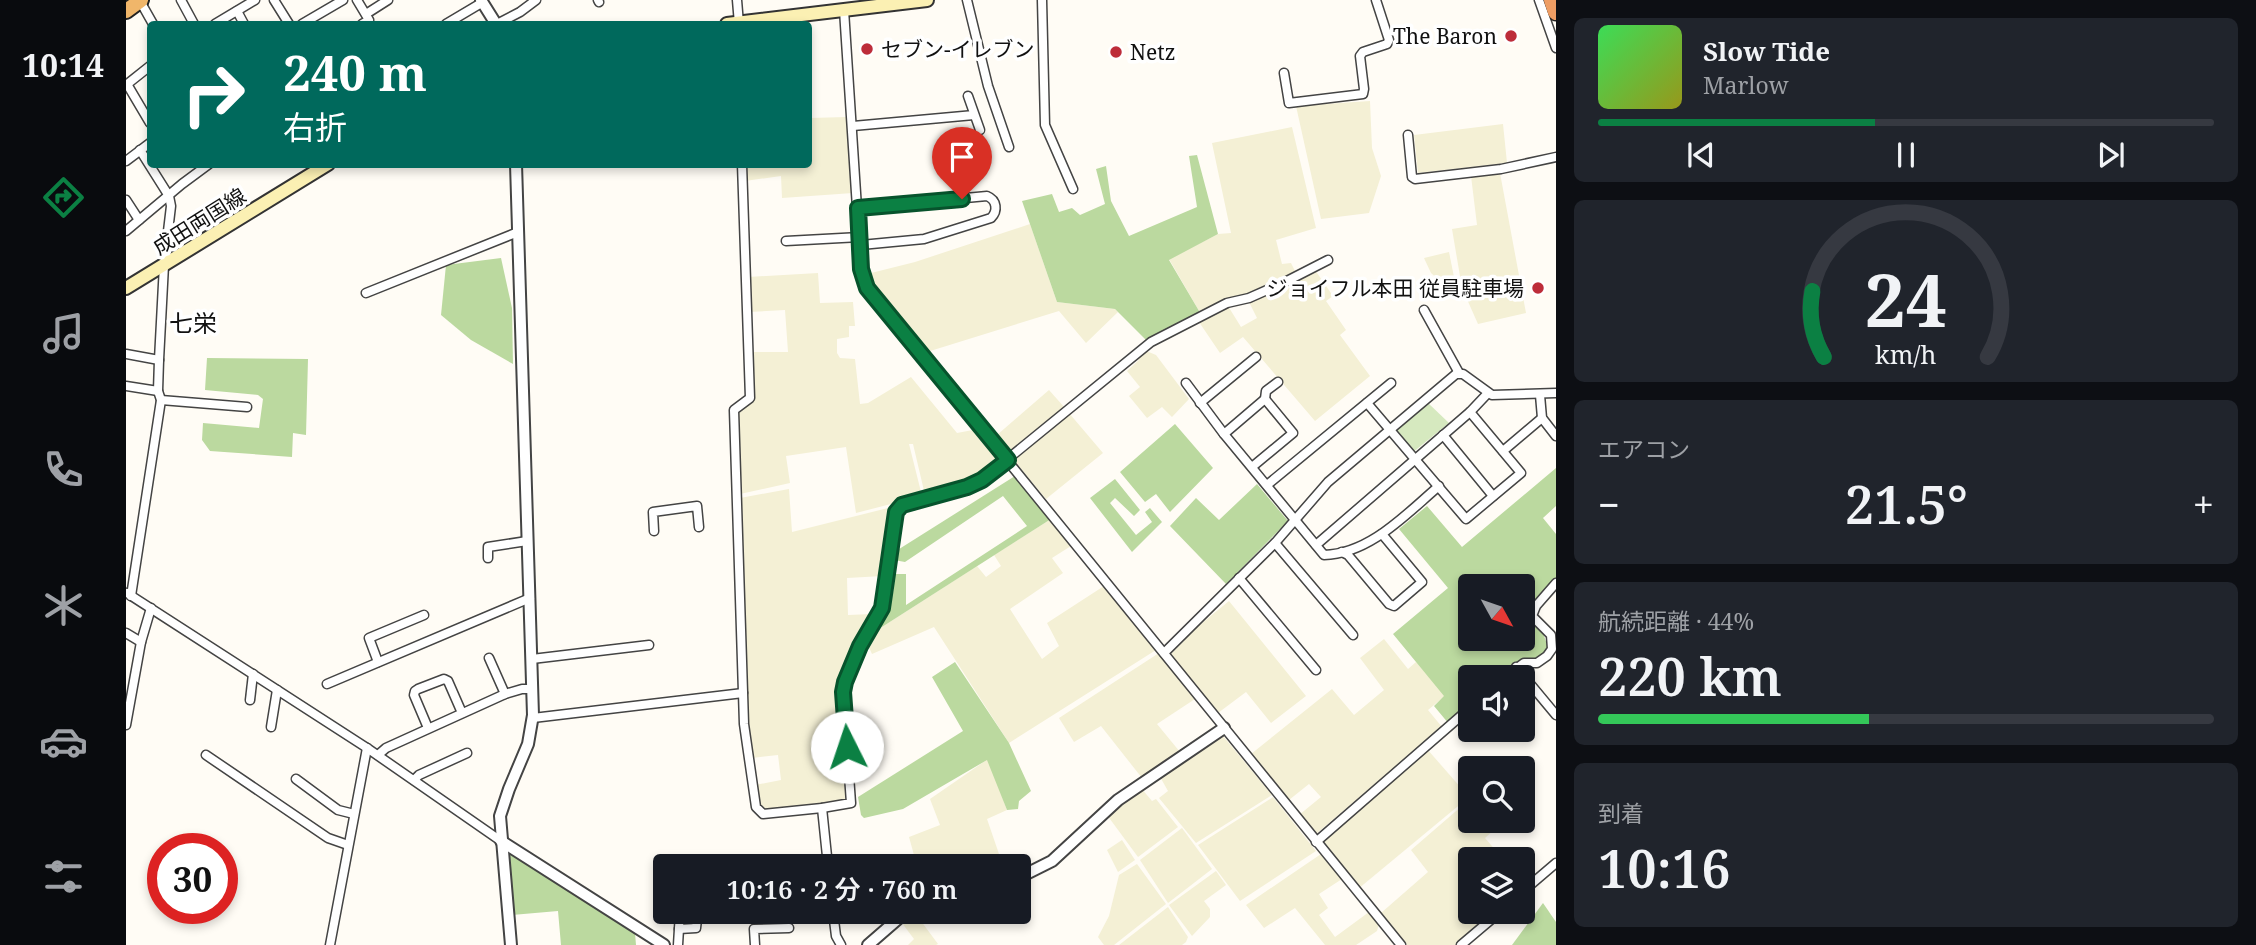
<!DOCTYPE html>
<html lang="ja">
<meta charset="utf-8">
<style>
body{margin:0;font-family:"Noto Serif","Noto Sans JP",serif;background:#20242c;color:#f1f3f6;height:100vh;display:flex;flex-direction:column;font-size:26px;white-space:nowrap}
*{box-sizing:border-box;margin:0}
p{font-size:23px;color:#9ea1a6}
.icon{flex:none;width:38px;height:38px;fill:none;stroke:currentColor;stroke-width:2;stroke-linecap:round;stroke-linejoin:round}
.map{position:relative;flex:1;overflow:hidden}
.side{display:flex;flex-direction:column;gap:18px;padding:18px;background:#0d0f14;width:700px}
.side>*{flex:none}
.top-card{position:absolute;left:21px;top:21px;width:665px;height:147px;border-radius:7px;box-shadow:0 4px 10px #0003;background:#00695c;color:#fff;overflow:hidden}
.needle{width:46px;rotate:130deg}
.fabs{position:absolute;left:1332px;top:574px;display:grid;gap:14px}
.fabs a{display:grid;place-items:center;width:77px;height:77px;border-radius:7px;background:#171b24;box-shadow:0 4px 10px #0003;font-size:35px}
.speed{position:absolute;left:21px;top:833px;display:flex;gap:14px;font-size:35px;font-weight:700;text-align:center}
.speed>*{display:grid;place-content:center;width:91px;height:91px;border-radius:50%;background:#171b24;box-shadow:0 4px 10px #0003;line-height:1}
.speed .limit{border:10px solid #d22;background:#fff;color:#111}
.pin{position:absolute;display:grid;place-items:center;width:60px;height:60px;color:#fff;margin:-72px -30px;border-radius:50% 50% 50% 0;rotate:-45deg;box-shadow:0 0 7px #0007}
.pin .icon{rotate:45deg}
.me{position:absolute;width:77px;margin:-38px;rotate:356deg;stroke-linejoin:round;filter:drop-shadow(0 0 5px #0008)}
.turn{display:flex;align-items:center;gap:24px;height:147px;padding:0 21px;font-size:32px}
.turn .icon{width:91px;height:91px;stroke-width:2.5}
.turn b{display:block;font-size:49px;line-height:60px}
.big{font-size:52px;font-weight:600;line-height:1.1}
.side .card{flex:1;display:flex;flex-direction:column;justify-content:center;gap:10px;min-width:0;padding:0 24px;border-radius:10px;background:#20242c}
.side .dial{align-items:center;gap:0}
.dial svg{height:182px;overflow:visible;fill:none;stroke:#363941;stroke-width:7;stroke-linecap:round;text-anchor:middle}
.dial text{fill:#f1f3f6;stroke:none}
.song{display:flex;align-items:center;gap:21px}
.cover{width:84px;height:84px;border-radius:10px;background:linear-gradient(135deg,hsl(130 70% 55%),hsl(60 70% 35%))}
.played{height:7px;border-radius:4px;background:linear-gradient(90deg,#0b8043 45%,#363941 45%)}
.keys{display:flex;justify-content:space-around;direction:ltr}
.heat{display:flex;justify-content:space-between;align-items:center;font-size:38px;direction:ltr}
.charge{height:10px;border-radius:5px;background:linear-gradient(90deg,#34c759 44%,#363941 0)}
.trip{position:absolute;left:527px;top:854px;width:378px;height:70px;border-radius:7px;background:#171b24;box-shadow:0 4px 10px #0003;font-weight:600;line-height:70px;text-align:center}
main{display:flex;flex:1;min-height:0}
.menu{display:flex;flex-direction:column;width:126px;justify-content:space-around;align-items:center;background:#090b0e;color:#9ea1a6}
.menu .icon{width:49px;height:49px}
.menu .selected{color:#0b8043}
.menu b{font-size:32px;color:#f1f3f6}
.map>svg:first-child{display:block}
.farmland{fill:#f4f0d5}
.green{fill:#d6e9bf}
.forest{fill:#bbd99f;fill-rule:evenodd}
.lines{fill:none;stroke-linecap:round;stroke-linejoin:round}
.minor-casing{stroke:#444;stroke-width:11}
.tertiary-casing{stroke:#444;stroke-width:14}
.secondary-casing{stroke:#333;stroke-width:16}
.trunk-casing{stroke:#222;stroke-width:18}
.motorway-casing{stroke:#222;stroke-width:19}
.minor{stroke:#fff;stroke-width:8}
.tertiary{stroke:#fff;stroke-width:10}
.secondary{stroke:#fbf0b3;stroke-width:12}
.trunk{stroke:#f0b66a;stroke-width:14}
.motorway{stroke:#ee9d64;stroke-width:16}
.route-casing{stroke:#07532c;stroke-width:18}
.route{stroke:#0b8043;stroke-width:12}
.poi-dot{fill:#bd2d3a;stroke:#fff;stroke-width:2.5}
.labels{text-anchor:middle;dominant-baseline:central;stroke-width:7;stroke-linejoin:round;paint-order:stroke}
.poi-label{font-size:21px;fill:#111;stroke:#fff;text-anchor:end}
.street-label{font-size:21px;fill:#111;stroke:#fff}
.quarter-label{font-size:24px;fill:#111;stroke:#fff}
</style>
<main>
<nav class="menu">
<b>10:14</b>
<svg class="icon selected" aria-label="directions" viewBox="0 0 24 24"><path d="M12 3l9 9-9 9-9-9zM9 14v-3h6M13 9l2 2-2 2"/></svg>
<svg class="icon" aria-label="music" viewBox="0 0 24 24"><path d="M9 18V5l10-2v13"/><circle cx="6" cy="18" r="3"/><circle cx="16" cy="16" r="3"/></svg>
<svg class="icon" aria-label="phone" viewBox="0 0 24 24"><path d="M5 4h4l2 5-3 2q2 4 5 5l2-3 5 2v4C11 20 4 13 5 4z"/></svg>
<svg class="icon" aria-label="climate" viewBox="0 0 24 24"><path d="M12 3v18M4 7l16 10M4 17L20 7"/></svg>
<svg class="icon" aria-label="car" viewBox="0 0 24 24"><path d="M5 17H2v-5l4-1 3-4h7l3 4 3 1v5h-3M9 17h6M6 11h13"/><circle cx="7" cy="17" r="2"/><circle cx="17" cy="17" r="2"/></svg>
<svg class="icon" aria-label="filters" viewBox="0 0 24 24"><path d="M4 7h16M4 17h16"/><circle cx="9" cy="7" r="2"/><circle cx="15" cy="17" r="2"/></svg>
</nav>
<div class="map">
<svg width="1430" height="945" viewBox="0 0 1430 945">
<rect width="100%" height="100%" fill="#fffcf5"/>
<g class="farmland">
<path d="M1244,101L1246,148L1255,176L1243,213L1195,219L1170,106Z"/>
<path d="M721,117L727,193L656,198L655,176L619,181L618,165L682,164L683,118Z"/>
<path d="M1377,124L1381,163L1292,173L1288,135Z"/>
<path d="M1166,127L1190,228L1150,240L1156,264L1165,263L1170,273L1076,316L1043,259L1092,234L1105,233L1086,143Z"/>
<path d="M1374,173L1400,313L1352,324L1336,288L1326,229L1351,225L1345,176Z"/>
<path d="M904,224L931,302L989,309L992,312L960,343L933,311L801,352L745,283L741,274L789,262Z"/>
<path d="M1323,252L1330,287L1324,290L1305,273L1298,258Z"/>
<path d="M1189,270L1207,296L1200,301L1220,330L1214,335L1244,376L1189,421L1117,337L1094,353L1073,322L1102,306L1115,327L1131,318L1123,302Z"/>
<path d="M692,273L694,303L727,302L729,326H723V337L711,339V353L714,358L729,359L734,404L742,403L785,377L831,433L852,429L876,460L857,475L837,485L799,495L787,444H783L796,496L730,513L720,447L660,456L664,483L614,494L611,421L612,412L626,401L624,352H662L659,310L623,312L622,277Z"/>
<path d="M1018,350L1030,355L1063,399L1046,417L1036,407L1021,418L1003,396L1014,387L1001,371L1013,360L1010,356Z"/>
<path d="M923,390L939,408L886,453L871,435Z"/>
<path d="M943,413L977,453L920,499L887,459Z"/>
<path d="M663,489L666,532L766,507L757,576L721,578L722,615L746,614L726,656L714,695L720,798L719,800L638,811L633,809L629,785L655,780L652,755L626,758L622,740L614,498Z"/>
<path d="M925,519L945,546L926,558L937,573L884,609L916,659L933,646L921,623L978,586L1030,650L883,743L808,627L746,654L740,641L745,634L851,566L860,577L875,566L868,555Z"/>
<path d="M1103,601L1180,696L1145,723L1120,692L1092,713L1045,654L1070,628Z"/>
<path d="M1258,639L1282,669L1290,662L1319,696L1302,710L1316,727L1190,834L1173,815L1195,797L1183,784L1163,800L1125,754L1206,689L1228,715L1258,690L1234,658Z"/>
<path d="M1033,653L1069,699L1031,724L1054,752L1016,778L975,726L948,742L933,718Z"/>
<path d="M1097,736L1146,795L1070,843L1033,798L1042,791L1033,775Z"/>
<path d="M1301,749L1343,797L1232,889L1196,845V840Z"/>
<path d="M862,759L881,810L861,819L873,854L860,860L863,866H791L783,837L814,825L804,799Z"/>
<path d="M1015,788L1026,801L1030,799L1052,827L1012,857L981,815Z"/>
<path d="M1147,797L1190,851L1114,901L1072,845Z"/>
<path d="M1344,799V821H1364L1370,828L1359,838L1377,859H1344V912H1367L1329,945H1281L1255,913L1302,872L1285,850Z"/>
<path d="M1056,828L1086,869L1042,903L1014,860Z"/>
<path d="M996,840L1009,860L992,872L981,850Z"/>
<path d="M1195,854L1216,879L1193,894L1202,908L1193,915L1209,937L1243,912L1253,924L1251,931L1230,945H1199L1169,908L1138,928L1120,905Z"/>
<path d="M1011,864L1040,904L988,945H978L972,937L983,916L993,875Z"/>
<path d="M1090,871L1100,885L1078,901L1084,909V917L1066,936L1043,905Z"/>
<path d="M1042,907L1062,937L1060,942L1056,945H993Z"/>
<path d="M789,913L812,944L810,945H782L788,939L776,923Z"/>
</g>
<path class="green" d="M1301,402L1323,423L1286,453L1268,432Z"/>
<g class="forest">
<path d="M1071,155L1092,234L1043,260L1076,316L1049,335L1020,340L989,309L931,302L896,201L926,194L933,212L946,208L954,215L979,204L970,169L980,166L985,201L1003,236L1071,207L1063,156Z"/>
<path d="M375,258L386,308L387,364L345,340L315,315L320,265Z"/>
<path d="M81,358L182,359L180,435L167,433L166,457L84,451L76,440L77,423L133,428L137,399L132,395L79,390Z"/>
<path d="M1049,424L1087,468L1044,512L1030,494L1019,502L994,472Z"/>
<path d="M1430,468V506L1417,518L1430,534V579L1399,615L1417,633L1423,650L1420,655L1377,677H1344V706L1323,724L1308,706L1318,696L1267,634L1322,588L1273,529L1301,506L1336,547ZM1344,586H1396V639H1344Z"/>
<path d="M889,476L925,519L745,634L762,592L767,593L768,574H780V605L901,526L877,496L779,562L768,560L770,551Z"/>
<path d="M989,479L1014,510L1008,516L989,498L984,503L1010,535L1026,522L1019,512L1024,508L1036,522L1006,552L964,498Z"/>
<path d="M1131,484L1162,521L1100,584L1044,526L1070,498L1093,520Z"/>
<path d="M829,662L883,743L905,791L893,801L892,809L881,810L861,760L777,809L738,818L735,815L732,797L837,731L806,677Z"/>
<path d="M386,853L509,933L510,945H435L432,911L386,915L381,855Z"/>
<path d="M1417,903L1430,922V945H1386Z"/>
</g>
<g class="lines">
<g class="minor-casing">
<g id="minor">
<path d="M55,0L68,24"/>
<path d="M148,0L163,24"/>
<path d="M231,0L243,20L236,24"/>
<path d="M472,0L473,2"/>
<path d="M611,0L613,24"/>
<path d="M841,0L862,86L883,147"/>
<path d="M916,0L919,125L947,189"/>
<path d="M1413,0L1430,48"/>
<path d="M14,1L27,24"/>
<path d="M718,10L735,269L741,288L1275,945"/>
<path d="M111,11L118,24"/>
<path d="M240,14L262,0"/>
<path d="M89,24L129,0"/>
<path d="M176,24L217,0"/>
<path d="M320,24L357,2"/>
<path d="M371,24L394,12L410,0"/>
<path d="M1158,73L1163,103L1237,94L1238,89L1234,56L1237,52L1261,44L1263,40L1250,0"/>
<path d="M1,84L24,123"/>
<path d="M0,85L24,66"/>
<path d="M842,96L854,130"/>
<path d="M727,126L848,115"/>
<path d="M1282,135L1286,177L1289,179L1375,169L1430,157"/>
<path d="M0,161L24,143"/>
<path d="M616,164L624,398L608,410L618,724L630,807L637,814L696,808L725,803L717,692L721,673L734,646L756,608L770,512L776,505L841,487L856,480L1025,342L1101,303L1123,298L1159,282L1202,260"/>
<path d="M0,200L13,220"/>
<path d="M732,208L861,196C871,200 872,211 865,218L798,239L735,245"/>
<path d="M0,231L56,184L83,164"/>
<path d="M660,241L734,237"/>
<path d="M240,293L392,232"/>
<path d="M1298,310L1333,373"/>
<path d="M0,354L33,360"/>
<path d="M1060,383L1098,434L1198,555C1244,554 1280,514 1313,486"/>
<path d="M0,386L32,391"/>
<path d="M1414,395L1416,418L1430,436"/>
<path d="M1139,399L1140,391L1152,382"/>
<path d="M35,400L121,407"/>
<path d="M1074,403L1130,357"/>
<path d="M1241,403L1340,519L1395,473L1344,412"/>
<path d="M1098,434L1139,399L1167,433L1126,467"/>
<path d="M1317,435L1367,496"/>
<path d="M1377,451L1416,418"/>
<path d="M1141,485L1265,383"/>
<path d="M528,531L527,512L571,506L573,527"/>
<path d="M1149,543L1227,635"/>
<path d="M1190,545L1344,412L1362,393"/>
<path d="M1216,552L1222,555L1263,604L1268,606L1296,582L1256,534"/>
<path d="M362,558V547L401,541"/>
<path d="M1113,578L1190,670"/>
<path d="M1,593L241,748L375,841"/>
<path d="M5,596L35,400L32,391L33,360L38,265L45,206L43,196L14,150"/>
<path d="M0,633L15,642"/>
<path d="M1038,653L1149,543L1202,482L1330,374H1337L1366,395L1430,393"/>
<path d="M363,658L379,694"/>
<path d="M406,659L523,645"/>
<path d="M252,662L243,638L298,615"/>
<path d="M1390,667L1430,715"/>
<path d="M1379,677L1398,663H1411L1421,656L1426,649L1425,635L1406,616L1410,606L1430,583"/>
<path d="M201,684L404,598"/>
<path d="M124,700L127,674"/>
<path d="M407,718L617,693"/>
<path d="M0,725L15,642L25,608"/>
<path d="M145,727L151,690"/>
<path d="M302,728L288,695L289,691L292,689L318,679L322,681L336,713"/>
<path d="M80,755L202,838L222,845"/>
<path d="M252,755L260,748L379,694L396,689H407"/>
<path d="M170,779L212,810L228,814"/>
<path d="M288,780L293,775L341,753"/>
<path d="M696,808L702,866"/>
<path d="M1190,842L1344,708"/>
<path d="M1396,892L1430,863"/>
<path d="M707,912L710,936L715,945"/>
<path d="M553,929L570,928L571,919"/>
<path d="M204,945L241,748"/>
<path d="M552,945L554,912"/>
<path d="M629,945L628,929L663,928"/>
<path d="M1335,945L1374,912"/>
</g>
</g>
<g class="tertiary-casing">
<g id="tertiary">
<path d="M355,0L370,24"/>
<path d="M375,841L538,945"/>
<path d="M892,878L926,861L992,800L1098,728"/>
<path d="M385,945L374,816L383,789L402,744L407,715L390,164"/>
<path d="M742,945L780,912"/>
</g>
</g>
<g class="secondary-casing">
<g id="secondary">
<path d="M601,24L801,0"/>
<path d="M0,288L202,164"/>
</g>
</g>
<g class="trunk-casing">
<path id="trunk" d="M0,11L15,0"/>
</g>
<g class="motorway-casing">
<path id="motorway" d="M1426,0L1430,12"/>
</g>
<use href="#minor" class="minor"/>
<use href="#tertiary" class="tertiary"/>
<use href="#secondary" class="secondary"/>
<use href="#trunk" class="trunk"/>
<use href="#motorway" class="motorway"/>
</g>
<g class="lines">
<g class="route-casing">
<path id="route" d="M721,747L717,692L719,682L734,646L756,608L770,512L776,505L841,487L856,480L882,460L741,288L735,269L732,208L836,199"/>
</g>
<use href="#route" class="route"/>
</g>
<g class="poi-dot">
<circle cx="1385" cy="36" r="7"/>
<circle cx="741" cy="49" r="7"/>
<circle cx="990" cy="52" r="7"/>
<circle cx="1412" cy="288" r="7"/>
</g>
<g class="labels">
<g class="poi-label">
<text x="1371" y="36">The Baron</text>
<text x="755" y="49" text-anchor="start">セブン-イレブン</text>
<text x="1004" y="52" text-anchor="start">Netz</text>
<text x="1398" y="288">ジョイフル本田 従員駐車場</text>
</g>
<g class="street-label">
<text transform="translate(73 221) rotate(-32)">成田両国線</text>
</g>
<g class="quarter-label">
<text x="67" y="322">七栄</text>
</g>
</g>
</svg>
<div class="fabs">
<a><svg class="needle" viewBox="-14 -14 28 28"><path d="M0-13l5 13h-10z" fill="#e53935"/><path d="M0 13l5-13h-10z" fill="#9ea1a6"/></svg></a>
<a><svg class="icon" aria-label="sound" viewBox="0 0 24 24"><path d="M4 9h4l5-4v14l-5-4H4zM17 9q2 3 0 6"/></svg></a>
<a><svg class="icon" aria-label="search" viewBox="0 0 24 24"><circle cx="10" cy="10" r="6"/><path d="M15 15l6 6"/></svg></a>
<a><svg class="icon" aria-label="layers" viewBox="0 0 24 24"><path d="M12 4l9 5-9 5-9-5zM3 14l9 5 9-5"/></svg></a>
</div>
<div class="speed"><div class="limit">30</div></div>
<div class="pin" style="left:836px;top:199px;background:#d93025"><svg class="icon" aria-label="arrive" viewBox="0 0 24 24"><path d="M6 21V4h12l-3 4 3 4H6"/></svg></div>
<svg class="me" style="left:721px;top:747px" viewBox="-20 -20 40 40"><circle r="19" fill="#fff"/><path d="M0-13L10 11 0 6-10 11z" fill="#0b8043"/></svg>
<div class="trip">10:16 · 2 分 · 760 m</div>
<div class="top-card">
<div class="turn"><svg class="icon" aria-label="right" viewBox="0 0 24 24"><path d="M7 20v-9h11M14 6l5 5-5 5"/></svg><div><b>240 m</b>右折</div></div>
</div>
</div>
<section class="side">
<div class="card">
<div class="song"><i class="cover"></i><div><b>Slow Tide</b><p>Marlow</p></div></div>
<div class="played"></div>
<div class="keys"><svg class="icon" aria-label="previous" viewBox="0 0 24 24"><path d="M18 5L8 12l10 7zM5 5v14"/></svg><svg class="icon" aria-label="pause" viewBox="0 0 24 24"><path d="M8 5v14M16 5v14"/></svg><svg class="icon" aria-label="next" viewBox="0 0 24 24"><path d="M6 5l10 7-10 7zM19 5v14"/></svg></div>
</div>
<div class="card dial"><svg viewBox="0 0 100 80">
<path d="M14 69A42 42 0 1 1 86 69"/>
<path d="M14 69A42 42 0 0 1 9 40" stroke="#0b8043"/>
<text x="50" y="56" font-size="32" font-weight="700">24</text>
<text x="50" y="72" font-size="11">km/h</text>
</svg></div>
<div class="card"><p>エアコン</p>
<div class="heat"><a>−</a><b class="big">21.5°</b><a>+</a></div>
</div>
<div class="card"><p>航続距離 · 44%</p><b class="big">220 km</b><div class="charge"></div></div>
<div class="card"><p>到着</p><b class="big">10:16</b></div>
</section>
</main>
